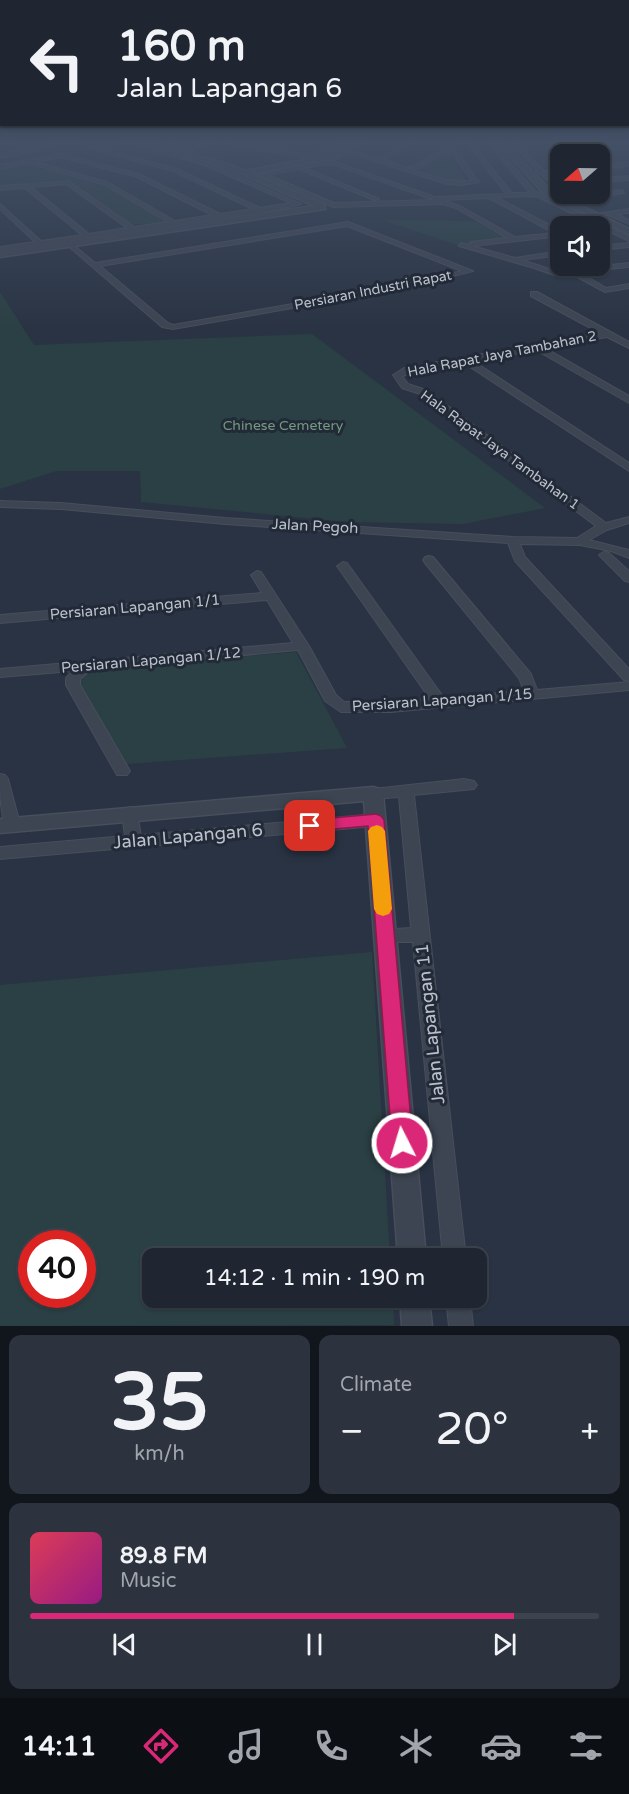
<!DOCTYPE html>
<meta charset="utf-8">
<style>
body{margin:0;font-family:"Varela Round",sans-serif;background:#2c323e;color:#f1f3f6;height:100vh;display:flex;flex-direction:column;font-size:22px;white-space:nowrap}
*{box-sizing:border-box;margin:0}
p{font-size:20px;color:#a1a5ac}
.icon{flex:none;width:33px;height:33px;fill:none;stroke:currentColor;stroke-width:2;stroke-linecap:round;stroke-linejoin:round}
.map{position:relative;height:1326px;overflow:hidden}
.panel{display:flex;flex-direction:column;gap:9px;padding:9px;background:#11151c;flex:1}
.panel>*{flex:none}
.hud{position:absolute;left:0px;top:0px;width:630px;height:126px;box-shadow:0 2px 4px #0004,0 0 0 2px #3c434d;background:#1f2632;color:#f1f3f6;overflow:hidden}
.needle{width:39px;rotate:250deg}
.tools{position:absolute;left:550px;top:144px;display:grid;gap:12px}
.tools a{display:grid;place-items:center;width:60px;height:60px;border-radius:12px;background:#1f2632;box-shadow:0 2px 4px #0004,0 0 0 2px #3c434d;font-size:30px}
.speed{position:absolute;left:18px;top:1230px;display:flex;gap:12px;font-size:30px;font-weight:700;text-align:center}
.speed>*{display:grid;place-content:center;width:78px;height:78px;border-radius:50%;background:#1f2632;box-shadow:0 2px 4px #0004,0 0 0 2px #3c434d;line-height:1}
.speed .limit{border:9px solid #d22;background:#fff;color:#111}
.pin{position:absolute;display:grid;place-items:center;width:51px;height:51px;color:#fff;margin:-26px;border-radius:12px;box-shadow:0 3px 9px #0006}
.me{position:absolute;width:66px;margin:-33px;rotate:355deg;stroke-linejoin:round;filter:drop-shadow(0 0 4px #0008)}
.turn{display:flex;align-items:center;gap:21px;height:126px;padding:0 18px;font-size:27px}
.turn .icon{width:78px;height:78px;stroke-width:2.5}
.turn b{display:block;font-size:42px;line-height:51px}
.big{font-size:45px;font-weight:600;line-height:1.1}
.panel .card{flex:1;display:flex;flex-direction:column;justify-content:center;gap:9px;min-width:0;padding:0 21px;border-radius:12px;background:#2c323e}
.panel .dial{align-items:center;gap:0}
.dial b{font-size:78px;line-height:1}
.song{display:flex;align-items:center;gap:18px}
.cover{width:72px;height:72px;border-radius:9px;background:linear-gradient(135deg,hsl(350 70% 55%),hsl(310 70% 35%))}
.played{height:6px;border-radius:3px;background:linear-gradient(90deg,#db2777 85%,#3c434d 85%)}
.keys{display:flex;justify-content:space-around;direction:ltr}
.heat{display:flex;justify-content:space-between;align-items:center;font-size:33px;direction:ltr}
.panel .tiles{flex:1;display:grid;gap:9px;grid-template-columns:1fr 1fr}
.card:last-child{grid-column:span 2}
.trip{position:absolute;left:142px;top:1248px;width:345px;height:60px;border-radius:12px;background:#1f2632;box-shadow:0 2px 4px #0004,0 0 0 2px #3c434d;font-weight:600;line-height:60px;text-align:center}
.tabs{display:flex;height:96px;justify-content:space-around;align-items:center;background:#0c0f14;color:#a1a5ac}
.tabs .icon{width:42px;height:42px}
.tabs .current{color:#db2777}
.tabs b{font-size:27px;color:#f1f3f6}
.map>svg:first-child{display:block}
.green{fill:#2b4044;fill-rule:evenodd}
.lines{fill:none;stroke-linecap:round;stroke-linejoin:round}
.minor-casing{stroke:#474e5c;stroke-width:2}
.tertiary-casing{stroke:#474e5c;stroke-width:3}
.minor{fill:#3d4552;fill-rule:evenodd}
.tertiary{fill:#3d4552;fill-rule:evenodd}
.route{fill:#db2777;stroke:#8e194d;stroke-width:1.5}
.slow{fill:#f59e0b}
.labels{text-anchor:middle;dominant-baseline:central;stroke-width:6;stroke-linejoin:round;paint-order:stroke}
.far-street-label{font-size:14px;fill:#bbc1cc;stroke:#222a38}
.far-park-label{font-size:14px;fill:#739b7e;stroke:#222a38}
.street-label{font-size:15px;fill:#bbc1cc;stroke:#222a38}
.near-street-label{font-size:18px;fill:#bbc1cc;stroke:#222a38}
</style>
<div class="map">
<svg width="629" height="1326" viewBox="0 0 629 1326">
<rect width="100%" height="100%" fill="#293343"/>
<g class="green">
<path d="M448,154L467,181L438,178L414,170Z"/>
<path d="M27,163L98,183L171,223C157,225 146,223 132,225L72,181L60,180L0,188V168Z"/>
<path d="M383,220L475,221L505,238L457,245Z"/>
<path d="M0,292L34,345L312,334L545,508L463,524L348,522L141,502L140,471H56L0,489Z"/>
<path d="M296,652L347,748L126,764L80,686L83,674L94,669Z"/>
<path d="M372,952L390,1258H153V1298H393L394,1325L0,1326V985ZM32,1244H82V1294H32Z"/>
</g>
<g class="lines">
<g class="minor-casing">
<g id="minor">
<path d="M0,143H12L0,147Z"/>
<path d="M71,143H80L177,169L260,208L291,203L205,165L124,143H133L209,163L301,204L262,213L0,251V247L35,242L0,209V204L41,241L82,235L25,188L0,190V186L69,181L134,227L168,222L103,184L28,163L0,169V165L69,152L72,154L68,156L139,174L220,214L253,209L173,171ZM60,157L135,176L212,215L175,221L107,182L35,162ZM66,184L127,228L89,234L31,187Z"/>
<path d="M168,143H177L160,149L157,147Z"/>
<path d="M206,143H214L185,154L180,153Z"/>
<path d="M227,143L313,154L334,143H340L320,155L325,156L323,159L225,146Z"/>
<path d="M361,143H367L353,151L378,158L407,143H413L383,159L405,168L414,166L454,143H460L448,151L457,152L479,182L462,185L447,184L349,153L332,161L435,197L506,194L467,143H472L512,193H530L488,143H493L535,191L629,236V241L536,196L496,197L561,231V236L472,246L515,258L561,251V255L522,260L555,271L629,263V267L579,272L606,288L629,284V288L605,292L570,273L554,275L534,268L459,246L461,243L468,245L471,242L507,238L456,208L443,204L333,207L259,175L324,161ZM443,154H453L472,181L447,180L411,170L418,168ZM326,164L335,165L434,200L334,203L268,175L299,169L374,200L379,199L305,168ZM489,198L554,233L515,237L460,206L443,200Z"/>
<path d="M511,143H516L544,171L561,169V173L547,174L561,188V193L541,174H534V172L538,171Z"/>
<path d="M563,143H570L595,154H589Z"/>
<path d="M629,162V166L600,169V165Z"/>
<path d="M629,176V180L600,182V178Z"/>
<path d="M622,190L624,193L578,199L564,194L578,195Z"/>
<path d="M629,209V213L617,214L629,220V224L609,215L593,217L590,215Z"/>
<path d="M348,222L473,271L401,289L173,329L162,327L66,244L71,243L95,263ZM347,226L462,271L401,285L173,325L168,323L100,266Z"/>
<path d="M629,243V247L600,250V246Z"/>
<path d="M531,292H537L629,342V348L607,337L545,348L629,396V403L536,350L473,361L629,463V471L464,363L402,376L408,384L426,390L606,523L629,517V523L607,530L589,540L629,550V558L611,551L580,545L520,544L525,557L629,669V681L624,680L515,561L508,543L225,524L61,509L0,507V501L61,503L225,518L513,537L577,538L596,526L420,394L402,388L393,375L404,368L600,333L531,296Z"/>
<path d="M605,551L609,553L629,571V582L625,581L599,555Z"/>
<path d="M429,556L433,557L531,674L537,690L629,682V690L391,712H341L325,701L298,650L92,669L80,679V685L130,771L127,775H117L66,685V678L73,671L0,677V669L293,643L267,600L0,623V615L262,593L251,575L257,571L261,572L309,646L336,695L344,702H391L430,699L337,566L343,562L347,563L444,698L524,691L519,678L425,563L423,560L425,557Z"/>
<path d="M0,774L5,775L8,779L20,824L18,828L12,830L6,828C0,812 0,792 0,774Z"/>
<path d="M464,779L474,781L477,785L474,789L414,795L466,1258H443L413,942H385L379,940L376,935L379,930L411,928L399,797L373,799L367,798L365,794L367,790L373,789Z"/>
<path d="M130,807L136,809L141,835L376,814L382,816L384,820L382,824L376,826L0,859V847L125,836L122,813L124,809Z"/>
<path d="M446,1298H470L473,1326H449Z"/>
</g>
</g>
<g class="tertiary-casing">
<g id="tertiary">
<path d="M58,143H72L0,158V154Z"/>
<path d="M140,143H151L228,164L245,171L297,161L345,143H354L314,161L253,174L324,204L325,209L0,257V251L314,206L224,166Z"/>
<path d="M498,143H505L551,191L629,229V234L545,195Z"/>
<path d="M373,787L380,789L383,794L426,1258H398L364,801L0,833V819Z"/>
<path d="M400,1298H429L432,1326H402Z"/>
</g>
</g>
<use href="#minor" class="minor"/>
<use href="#tertiary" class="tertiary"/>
</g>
<linearGradient id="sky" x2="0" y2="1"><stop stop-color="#171c25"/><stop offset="0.43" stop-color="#435066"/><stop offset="1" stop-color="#435066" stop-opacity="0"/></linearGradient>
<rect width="629" height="329" fill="url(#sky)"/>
<path class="route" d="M376,814L381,816L384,820L413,1143L410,1150L402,1153L395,1150L392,1143L368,826L310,831L304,830L302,826L304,821L310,820Z"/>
<path class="slow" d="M377,825L382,827L385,831L392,909L389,914L383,916L377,914L374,909L368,831L371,827Z"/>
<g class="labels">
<g class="far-street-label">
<text transform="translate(373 290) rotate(-11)">Persiaran Industri Rapat</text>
<text transform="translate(502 354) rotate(-11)">Hala Rapat Jaya Tambahan 2</text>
<text transform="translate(500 450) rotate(36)">Hala Rapat Jaya Tambahan 1</text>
</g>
<g class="far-park-label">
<text x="283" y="425">Chinese Cemetery</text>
</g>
<g class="street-label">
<text transform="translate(315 526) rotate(3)">Jalan Pegoh</text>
<text transform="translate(135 607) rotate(-5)">Persiaran Lapangan 1/1</text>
<text transform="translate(151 660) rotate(-5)">Persiaran Lapangan 1/12</text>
<text transform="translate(442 700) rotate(-4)">Persiaran Lapangan 1/15</text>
</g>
<g class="near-street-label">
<text transform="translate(188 836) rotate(-5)">Jalan Lapangan 6</text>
<text transform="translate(430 1024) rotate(-96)">Jalan Lapangan 11</text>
</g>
</g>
</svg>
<div class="tools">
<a><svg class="needle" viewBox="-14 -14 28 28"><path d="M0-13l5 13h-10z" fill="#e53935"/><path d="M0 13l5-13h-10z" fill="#a1a5ac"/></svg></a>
<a><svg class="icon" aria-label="sound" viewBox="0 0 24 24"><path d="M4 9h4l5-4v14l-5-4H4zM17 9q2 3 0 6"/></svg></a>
</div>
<div class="speed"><div class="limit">40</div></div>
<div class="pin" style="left:310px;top:826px;background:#d93025"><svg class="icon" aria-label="arrive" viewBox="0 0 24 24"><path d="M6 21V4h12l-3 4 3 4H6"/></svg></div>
<svg class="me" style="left:402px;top:1143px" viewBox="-20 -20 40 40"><circle r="17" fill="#db2777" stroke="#fff" stroke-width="3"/><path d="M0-11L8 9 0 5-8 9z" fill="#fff"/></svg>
<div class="trip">14:12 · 1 min · 190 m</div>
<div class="hud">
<div class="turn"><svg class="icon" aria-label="left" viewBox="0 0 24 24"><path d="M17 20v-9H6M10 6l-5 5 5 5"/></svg><div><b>160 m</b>Jalan Lapangan 6</div></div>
</div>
</div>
<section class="panel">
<div class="tiles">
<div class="card dial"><b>35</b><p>km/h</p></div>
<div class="card"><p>Climate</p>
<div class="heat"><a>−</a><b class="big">20°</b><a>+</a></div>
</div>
<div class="card">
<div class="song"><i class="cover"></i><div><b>89.8 FM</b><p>Music</p></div></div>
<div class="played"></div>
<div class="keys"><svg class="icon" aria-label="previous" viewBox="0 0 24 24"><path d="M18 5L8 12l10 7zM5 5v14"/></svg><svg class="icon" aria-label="pause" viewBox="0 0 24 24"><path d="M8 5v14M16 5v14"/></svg><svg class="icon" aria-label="next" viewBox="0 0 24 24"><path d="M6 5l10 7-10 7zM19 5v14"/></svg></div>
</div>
</div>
</section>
<nav class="tabs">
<b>14:11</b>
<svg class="icon current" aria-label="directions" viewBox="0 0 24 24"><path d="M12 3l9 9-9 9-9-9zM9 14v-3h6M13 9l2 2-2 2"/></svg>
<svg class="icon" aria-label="music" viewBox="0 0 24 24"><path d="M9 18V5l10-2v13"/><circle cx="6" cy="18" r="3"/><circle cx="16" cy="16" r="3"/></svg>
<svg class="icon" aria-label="phone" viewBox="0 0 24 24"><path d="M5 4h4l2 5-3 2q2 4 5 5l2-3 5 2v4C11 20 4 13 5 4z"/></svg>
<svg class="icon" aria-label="climate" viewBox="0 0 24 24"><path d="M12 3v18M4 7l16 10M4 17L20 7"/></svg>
<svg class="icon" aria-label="car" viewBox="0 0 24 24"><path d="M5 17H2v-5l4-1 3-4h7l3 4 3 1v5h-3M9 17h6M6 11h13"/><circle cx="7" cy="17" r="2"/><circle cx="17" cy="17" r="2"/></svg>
<svg class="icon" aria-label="filters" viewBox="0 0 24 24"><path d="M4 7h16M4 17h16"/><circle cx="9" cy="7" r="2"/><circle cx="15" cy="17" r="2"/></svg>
</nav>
